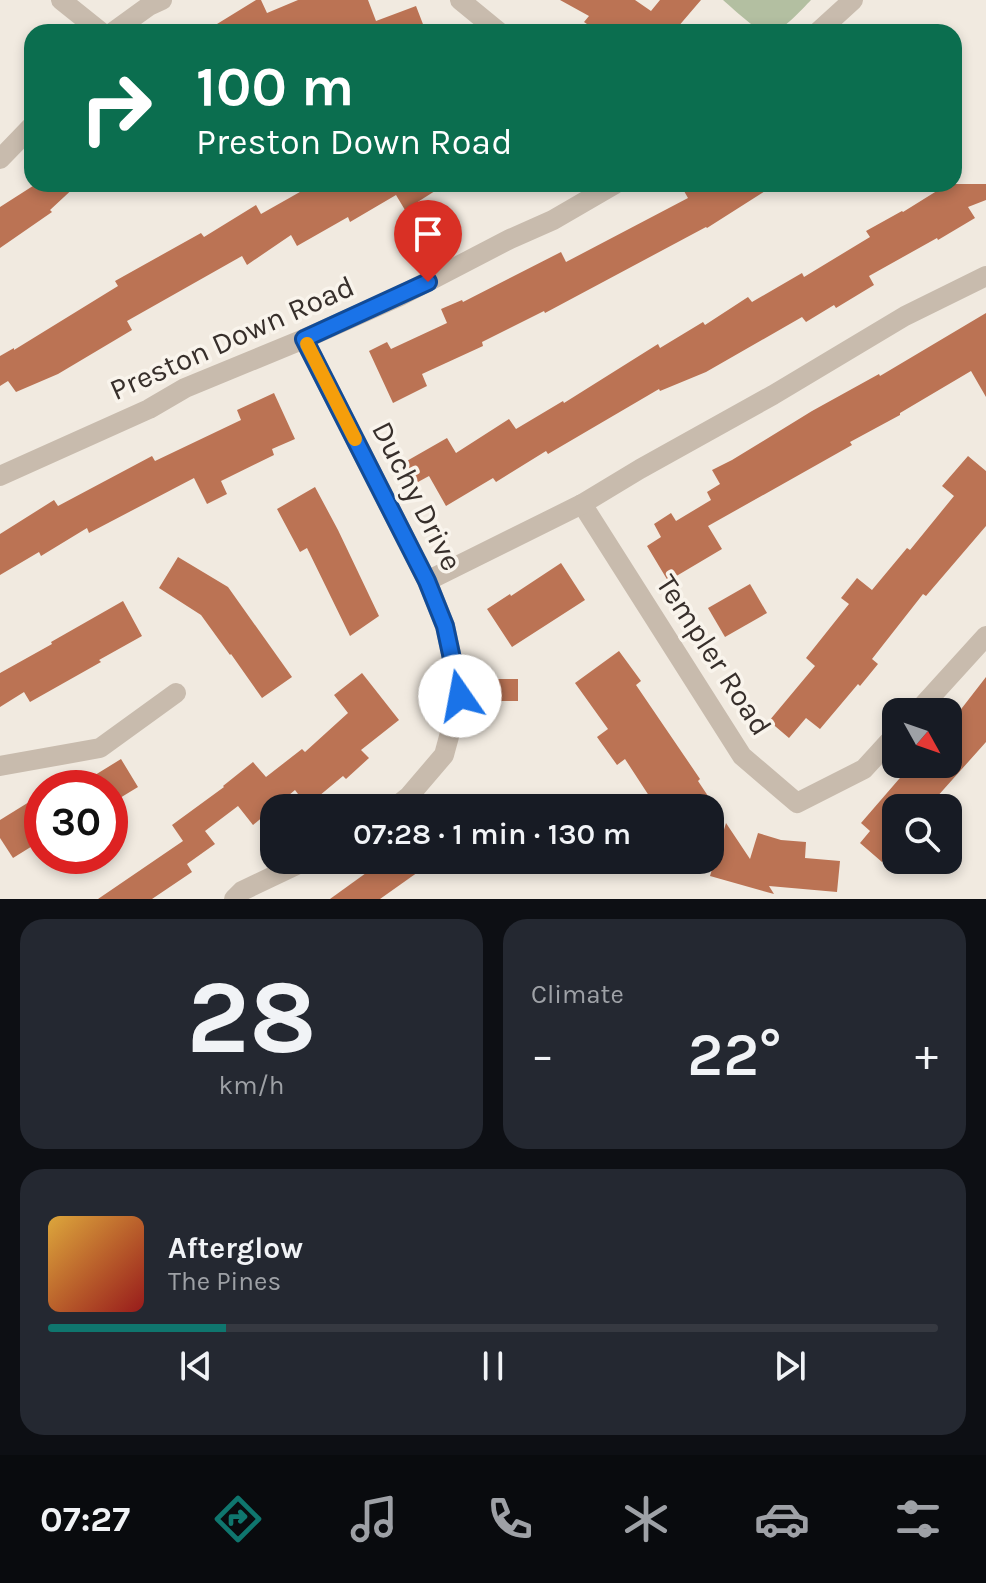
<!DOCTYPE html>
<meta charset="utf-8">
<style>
body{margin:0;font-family:Karla,sans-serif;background:#242831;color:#f1f3f6;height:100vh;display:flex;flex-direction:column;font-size:30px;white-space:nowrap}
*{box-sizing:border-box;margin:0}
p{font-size:26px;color:#9ea1a6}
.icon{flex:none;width:44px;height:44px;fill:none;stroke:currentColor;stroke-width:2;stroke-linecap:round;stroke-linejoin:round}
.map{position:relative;height:899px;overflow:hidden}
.drawer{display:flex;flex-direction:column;gap:20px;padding:20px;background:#0d0f14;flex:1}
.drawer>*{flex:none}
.guide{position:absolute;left:24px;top:24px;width:938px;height:168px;border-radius:24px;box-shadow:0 4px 12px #0003;background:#0b6e4f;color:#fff;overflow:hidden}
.needle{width:52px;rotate:130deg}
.fabs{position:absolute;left:882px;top:698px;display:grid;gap:16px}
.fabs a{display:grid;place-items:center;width:80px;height:80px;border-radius:16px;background:#171b24;box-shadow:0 4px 12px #0003;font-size:40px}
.speed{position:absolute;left:24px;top:770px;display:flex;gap:16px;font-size:40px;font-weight:700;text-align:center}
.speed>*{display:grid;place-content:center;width:104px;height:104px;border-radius:50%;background:#171b24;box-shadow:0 4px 12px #0003;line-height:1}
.speed .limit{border:12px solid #d22;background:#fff;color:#111}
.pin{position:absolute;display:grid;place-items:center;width:68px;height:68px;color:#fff;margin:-82px -34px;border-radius:50% 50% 50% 0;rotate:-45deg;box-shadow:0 0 8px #0007}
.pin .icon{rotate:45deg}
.me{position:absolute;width:88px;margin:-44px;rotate:348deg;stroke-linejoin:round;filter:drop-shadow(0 0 6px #0008)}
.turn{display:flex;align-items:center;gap:28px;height:168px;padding:0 40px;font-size:36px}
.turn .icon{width:104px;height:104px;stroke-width:2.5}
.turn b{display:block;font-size:56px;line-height:68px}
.big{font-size:60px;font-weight:600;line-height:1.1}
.drawer .tile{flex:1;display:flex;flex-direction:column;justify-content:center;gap:12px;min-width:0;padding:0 28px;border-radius:24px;background:#242831}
.drawer .dial{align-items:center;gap:0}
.dial b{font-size:104px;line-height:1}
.song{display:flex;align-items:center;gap:24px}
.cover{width:96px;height:96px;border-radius:12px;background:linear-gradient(135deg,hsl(40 70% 55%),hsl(0 70% 35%))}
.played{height:8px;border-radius:4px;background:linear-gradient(90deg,#0f766e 20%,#363941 20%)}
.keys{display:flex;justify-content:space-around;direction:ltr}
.heat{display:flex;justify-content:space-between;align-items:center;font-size:44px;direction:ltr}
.drawer .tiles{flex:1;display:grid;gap:20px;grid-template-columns:1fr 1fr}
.tile:last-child{grid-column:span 2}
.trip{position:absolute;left:260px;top:794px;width:464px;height:80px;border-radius:24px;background:#171b24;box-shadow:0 4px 12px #0003;font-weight:600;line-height:80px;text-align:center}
.tab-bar{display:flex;height:128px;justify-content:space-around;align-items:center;background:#090b0e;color:#9ea1a6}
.tab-bar .icon{width:56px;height:56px}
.tab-bar .active{color:#0f766e}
.tab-bar b{font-size:36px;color:#f1f3f6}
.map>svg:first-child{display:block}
.green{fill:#b3bfa1}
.building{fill:#bb7354}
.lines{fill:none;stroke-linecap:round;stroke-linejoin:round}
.minor{stroke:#c8bbad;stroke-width:20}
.tertiary{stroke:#c8bbad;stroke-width:20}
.route-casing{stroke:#114b97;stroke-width:20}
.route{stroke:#1a73e8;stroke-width:14}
.slow{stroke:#f59e0b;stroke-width:14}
.labels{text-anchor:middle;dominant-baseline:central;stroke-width:7;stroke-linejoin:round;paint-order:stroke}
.street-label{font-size:30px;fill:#372f2b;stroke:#f9f4ec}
</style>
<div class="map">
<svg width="986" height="899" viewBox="0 0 986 899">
<rect width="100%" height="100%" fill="#f1eae0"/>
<path class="green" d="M723,0H811C801,10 779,37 764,32C755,29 731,7 723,0Z"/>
<g class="building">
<path d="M256,0H261L267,13L298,0H368L376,21L416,6L426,32H204Z"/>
<path d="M560,0H635L651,11L660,0H701L677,28L682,32H599L584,22L589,16Z"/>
<path d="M36,184H78L50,210L52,212L0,248V207Z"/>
<path d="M314,184H446L405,210L396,195L350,222L348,217L297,246L291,235L247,265L242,256L127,321L132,330L58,374L16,392L8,381L0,386V356L14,348V350L118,286L115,281L201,233L204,237L256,205L261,214Z"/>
<path d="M696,184H776L707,228L706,227L545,313L544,311L482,342L483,346L422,374L427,386L393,403L369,351L387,342L391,349L447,323L441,309L462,300L463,302L561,252L566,262L688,198L684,191Z"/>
<path d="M948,184H986V200L968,207L975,218L938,240L937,238L869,276L874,285L836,308L834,305L806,322L802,317L706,372L660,391L659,389L548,454L546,451L496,482L493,478L446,506L429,476L418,482L405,462L447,438L456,453L509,419L516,429L563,401L564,403L658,344L660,348L703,322L705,325L748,297L752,302L802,273L804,277L870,237L866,231L902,211L903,212Z"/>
<path d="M986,313V397L971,371L900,413V415L850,442L852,445L708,526L722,549L668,581L647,546L661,537L654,524L671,513L676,521L711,500L707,492L720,484L712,470L732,460L812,411L879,374L880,376Z"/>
<path d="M274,393L295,439L272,449L274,455L221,481L227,494L207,504L194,478L89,533L87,528L41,556L39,552L0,575V534L54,500L58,506L152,456L155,461L241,420L237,410Z"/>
<path d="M968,456L986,471V526L926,596L923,594L872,659L878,664L860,686L858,684L820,729L806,718L789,738L769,721L815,666L806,658L849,604L841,598L857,578L872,590L907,548L910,550L954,496L942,486Z"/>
<path d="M315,487L338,530L379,616L350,636L307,548L300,552L277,509Z"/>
<path d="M178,557L228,587L292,677L262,698L231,654L230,655L201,615L159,588Z"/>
<path d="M561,563L585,600L512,647L487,609L510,594L511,596Z"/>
<path d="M750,584L767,613L725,637L708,608Z"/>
<path d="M123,601L142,636L99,660L101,662L30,702L24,692L0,707V673L52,644L51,642Z"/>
<path d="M619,651L641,681L636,685L700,779L698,781L716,808H657L625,759L617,765L597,737L608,729L575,683Z"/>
<path d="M362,673L399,720L361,750L369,758L346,779L343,776L307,806L295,790L253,825L238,806L205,831L215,844L187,864L192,872L152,899H98L183,841L172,825L224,787L223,786L253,762L266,777L302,749L305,752L348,713L334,695Z"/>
<path d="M986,677V742L927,808H896V846L882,862L860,843L870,831L861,823L912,764H949L948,726Z"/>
<path d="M494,679H518V701H495Z"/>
<path d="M121,759L138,787L110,804V788H74Z"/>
<path d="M42,794V840L13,858L0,838V820Z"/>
<path d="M726,823L750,859L758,833L781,840L806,842L805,858L840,861L837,892L769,886L774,894L710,876Z"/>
<path d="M384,860H435L380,899H330Z"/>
</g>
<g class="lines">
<g class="minor">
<path d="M61,0L101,32"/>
<path d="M460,0L499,32"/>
<path d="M113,32L149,6L162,0"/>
<path d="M0,159L32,126"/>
<path d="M304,339L427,581L445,626L460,696L444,755L409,796L394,808"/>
<path d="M582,504L742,756L797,803L864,769L896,734"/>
<path d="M427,581L582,504L640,469L773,395L905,316L986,276"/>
<path d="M917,712L986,636"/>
<path d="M0,766L100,748L176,693"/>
<path d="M234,899L242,891L307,860"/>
</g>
<g class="tertiary">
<path d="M818,32L853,0"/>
<path d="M0,476L149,409L185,388L304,339L400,296L510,239L553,220L615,184"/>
</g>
</g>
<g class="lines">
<g class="route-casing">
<path id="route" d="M428,282L304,339L427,581L445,626L460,696"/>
</g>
<use href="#route" class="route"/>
<path class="slow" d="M307,344L355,439"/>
</g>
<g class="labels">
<g class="street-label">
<text transform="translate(232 338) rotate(-24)">Preston Down Road</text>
<text transform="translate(417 496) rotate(63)">Duchy Drive</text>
<text transform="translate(714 655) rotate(57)">Templer Road</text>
</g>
</g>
</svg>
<div class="fabs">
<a><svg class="needle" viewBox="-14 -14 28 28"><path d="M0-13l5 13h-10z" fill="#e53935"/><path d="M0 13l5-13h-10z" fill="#9ea1a6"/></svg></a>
<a><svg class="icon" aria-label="search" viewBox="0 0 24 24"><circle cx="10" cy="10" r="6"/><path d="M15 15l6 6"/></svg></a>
</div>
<div class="speed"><div class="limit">30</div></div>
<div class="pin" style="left:428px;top:282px;background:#d93025"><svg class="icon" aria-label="arrive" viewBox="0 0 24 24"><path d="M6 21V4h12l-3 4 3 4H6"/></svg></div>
<svg class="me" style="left:460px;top:696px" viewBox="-20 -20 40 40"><circle r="19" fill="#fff"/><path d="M0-13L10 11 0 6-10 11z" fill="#1a73e8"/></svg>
<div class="trip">07:28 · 1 min · 130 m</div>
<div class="guide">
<div class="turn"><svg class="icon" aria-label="right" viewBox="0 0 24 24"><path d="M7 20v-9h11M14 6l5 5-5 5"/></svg><div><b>100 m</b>Preston Down Road</div></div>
</div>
</div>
<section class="drawer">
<div class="tiles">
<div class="tile dial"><b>28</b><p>km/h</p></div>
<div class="tile"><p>Climate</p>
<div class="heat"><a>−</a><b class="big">22°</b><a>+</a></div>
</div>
<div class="tile">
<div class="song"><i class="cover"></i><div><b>Afterglow</b><p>The Pines</p></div></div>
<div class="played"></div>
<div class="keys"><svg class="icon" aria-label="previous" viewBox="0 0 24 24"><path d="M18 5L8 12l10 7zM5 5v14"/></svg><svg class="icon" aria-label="pause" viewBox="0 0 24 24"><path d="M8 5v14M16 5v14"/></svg><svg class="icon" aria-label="next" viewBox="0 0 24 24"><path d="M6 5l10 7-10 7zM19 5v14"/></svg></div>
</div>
</div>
</section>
<nav class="tab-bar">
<b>07:27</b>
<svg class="icon active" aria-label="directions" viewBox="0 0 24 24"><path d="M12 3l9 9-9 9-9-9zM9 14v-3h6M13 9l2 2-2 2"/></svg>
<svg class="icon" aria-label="music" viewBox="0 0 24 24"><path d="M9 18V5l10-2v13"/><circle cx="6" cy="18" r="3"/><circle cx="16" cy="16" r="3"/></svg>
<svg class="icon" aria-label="phone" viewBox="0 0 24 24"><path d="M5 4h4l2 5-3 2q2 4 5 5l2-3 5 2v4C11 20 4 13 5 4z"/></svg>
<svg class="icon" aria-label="climate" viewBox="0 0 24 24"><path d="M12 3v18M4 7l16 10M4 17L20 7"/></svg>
<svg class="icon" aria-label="car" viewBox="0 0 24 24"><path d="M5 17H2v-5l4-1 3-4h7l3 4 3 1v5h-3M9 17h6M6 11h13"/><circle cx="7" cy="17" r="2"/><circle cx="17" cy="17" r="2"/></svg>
<svg class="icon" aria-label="filters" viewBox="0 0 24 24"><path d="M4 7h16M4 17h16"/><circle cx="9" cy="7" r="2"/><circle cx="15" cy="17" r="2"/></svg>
</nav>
